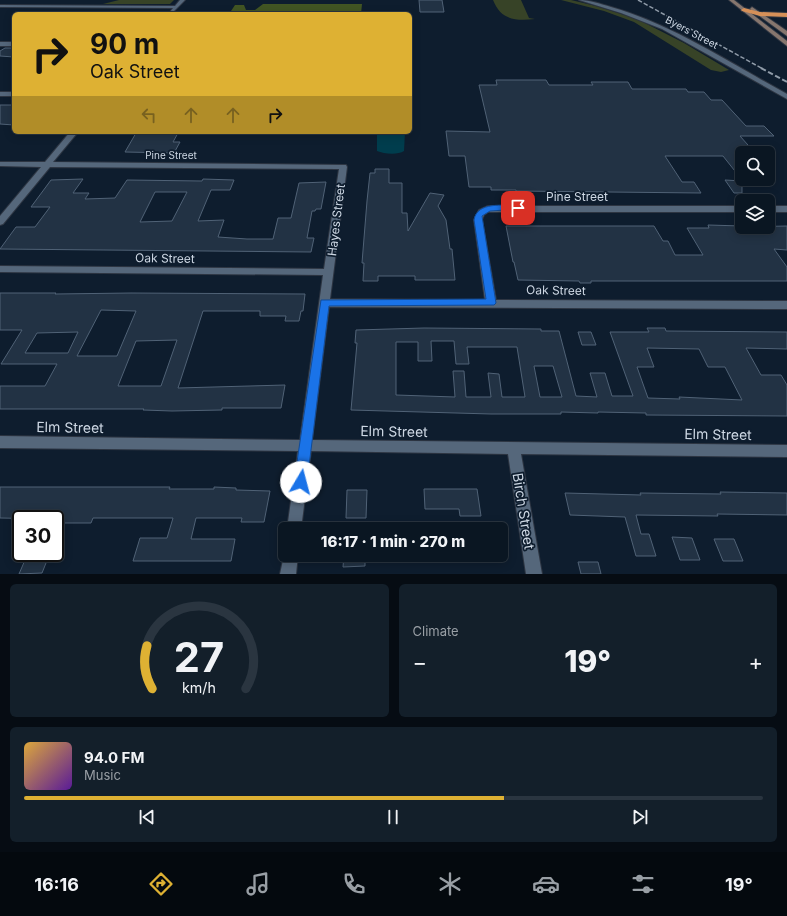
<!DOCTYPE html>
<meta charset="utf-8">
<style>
body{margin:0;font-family:Inter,sans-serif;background:#131f2a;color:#f1f3f6;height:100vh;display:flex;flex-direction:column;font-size:15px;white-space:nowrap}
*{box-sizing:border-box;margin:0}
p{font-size:13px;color:#999fa5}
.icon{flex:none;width:22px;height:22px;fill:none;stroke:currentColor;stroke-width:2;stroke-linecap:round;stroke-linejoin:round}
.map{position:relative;height:574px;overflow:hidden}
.sheet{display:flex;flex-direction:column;gap:10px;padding:10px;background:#060c13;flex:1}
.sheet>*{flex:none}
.top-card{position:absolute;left:12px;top:12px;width:400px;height:122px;border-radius:6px;box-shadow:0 2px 10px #0003,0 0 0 1px #2a3540;background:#deb133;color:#111;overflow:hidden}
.tools{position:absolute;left:735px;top:146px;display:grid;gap:8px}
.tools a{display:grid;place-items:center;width:40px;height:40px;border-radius:6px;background:#0a1622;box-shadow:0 2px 10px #0003,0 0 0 1px #2a3540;font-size:20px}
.speed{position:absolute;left:12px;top:510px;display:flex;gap:8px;font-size:20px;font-weight:700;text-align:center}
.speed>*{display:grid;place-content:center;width:52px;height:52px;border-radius:50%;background:#0a1622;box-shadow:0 2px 10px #0003,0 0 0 1px #2a3540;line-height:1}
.speed .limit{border:2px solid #111;border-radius:6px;background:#fff;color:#111}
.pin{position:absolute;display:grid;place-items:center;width:34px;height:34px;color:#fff;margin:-17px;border-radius:8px;box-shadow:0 2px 6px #0006}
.me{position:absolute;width:44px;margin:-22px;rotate:8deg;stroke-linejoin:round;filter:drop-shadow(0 0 3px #0008)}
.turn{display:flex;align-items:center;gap:14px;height:84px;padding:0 12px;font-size:18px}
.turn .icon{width:52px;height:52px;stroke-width:2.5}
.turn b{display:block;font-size:28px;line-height:34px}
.lanes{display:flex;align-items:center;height:38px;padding:0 12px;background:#0003;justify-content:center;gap:20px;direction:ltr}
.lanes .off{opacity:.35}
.big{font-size:30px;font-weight:800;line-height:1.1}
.sheet .tile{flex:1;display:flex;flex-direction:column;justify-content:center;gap:6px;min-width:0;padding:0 14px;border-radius:6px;background:#131f2a}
.sheet .dial{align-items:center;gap:0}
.dial svg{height:104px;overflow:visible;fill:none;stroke:#2a3540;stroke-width:7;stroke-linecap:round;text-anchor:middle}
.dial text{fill:#f1f3f6;stroke:none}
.song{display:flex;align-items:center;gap:12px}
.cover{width:48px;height:48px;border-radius:6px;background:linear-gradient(135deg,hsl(40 70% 55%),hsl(270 70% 35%))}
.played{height:4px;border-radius:2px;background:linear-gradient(90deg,#deb133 65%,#2a3540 65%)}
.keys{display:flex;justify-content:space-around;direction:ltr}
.heat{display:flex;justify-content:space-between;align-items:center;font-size:22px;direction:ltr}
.sheet .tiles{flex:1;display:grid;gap:10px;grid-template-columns:1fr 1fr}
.tile:last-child{grid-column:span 2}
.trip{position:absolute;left:278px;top:522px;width:230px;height:40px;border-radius:6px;background:#0a1622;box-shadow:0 2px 10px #0003,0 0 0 1px #2a3540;font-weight:800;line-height:40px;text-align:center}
.dock{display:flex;height:64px;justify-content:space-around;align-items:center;background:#04090e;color:#999fa5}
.dock .icon{width:28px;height:28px}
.dock .current{color:#deb133}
.dock b{font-size:18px;color:#f1f3f6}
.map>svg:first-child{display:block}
.green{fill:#374327}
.forest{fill:#425523}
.water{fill:#003d4d}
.building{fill:#223244;stroke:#506276;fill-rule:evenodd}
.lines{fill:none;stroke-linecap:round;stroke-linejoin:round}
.minor-casing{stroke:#2d3542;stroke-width:2}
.tertiary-casing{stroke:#2d3542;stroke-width:2}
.secondary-casing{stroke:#2d3542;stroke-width:2}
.trunk-casing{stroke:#2d3542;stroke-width:2}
.minor{fill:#55677b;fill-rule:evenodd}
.tertiary{fill:#55677b;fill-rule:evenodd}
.secondary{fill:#86766e;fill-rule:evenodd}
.trunk{fill:#d69058;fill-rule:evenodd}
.rail-far1{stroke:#8f9ba8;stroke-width:1.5;stroke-dasharray:4.5 2;stroke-linecap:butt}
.rail{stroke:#8f9ba8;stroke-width:2;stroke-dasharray:5.5 2.5;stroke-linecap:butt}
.route{fill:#1a73e8;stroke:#114b97}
.labels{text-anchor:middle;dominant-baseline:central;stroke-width:3.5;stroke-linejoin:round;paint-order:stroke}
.far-street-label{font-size:10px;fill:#cdd7e3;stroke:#0e1d2e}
.street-label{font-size:12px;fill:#cdd7e3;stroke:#0e1d2e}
.near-street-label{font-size:14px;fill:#cdd7e3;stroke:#0e1d2e}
</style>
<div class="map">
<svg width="787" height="574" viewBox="0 0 787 574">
<rect width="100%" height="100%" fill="#0e1d2e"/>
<g class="green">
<path d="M119,0H174L170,4H103Z"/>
<path d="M493,0H521L529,18L535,19C515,21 501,20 493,0Z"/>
<path d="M561,0H571L596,6L637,19L684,43L729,70L721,72L711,70L634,22L604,11Z"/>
</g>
<path class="forest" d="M263,4H362L361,14H229L235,5H244L246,10H255Z"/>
<path class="water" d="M377,132H405L404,151C398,155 384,154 377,151Z"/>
<g class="building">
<path d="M419,0H442L444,12H420Z"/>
<path d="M5,48H14V57L0,56V51Z"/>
<path d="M496,80H546L549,85H593L591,82H628L632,89H686L688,92H704L711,100H722L746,126H764L774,136H740L755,153H742V180L723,156H665L682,182H694L701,193L516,191V190H491V187H469L465,156H449L446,131L490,132L479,85H497Z"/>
<path d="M0,105H14V125L0,124Z"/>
<path d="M136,133H178L173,142H180L174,153L125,152Z"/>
<path d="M375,169H389V183H402V213H407L408,231L430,193L444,195L438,206L446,220L450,249H452L455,280H415V276H378V281H363L364,263H362L367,201L370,173H375Z"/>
<path d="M83,179L73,193H89L85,199L115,198L127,180L202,181L203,179L234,180L230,190H211L198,221L224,220L218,237L247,239H273L278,218H291L299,183L326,182L321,209H316L315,211H312L307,238H314L311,252L0,249L16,227H35L50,207H31L51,180ZM155,192H187L172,221L140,222Z"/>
<path d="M725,180L742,181V193H734Z"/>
<path d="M708,225L742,226V227L787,226V250L774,249L787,267V281H591V283H580L579,281L518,280L514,262H513L506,226H654L663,241H668L675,255H703L687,228H709Z"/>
<path d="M0,293H56L55,294L131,293L305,294L303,311H301L299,321H285L286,316H260V311H203L178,388L285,385L281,408H222V410L172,411L143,410L144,409H0V386H45L57,364H1L22,330H0ZM101,310L136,311L117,356H77ZM78,332L68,353H25L37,333ZM177,340L161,386H118L136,341Z"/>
<path d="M424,328L541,329V331H559L576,396L597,397L590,373H605L612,396H633L610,332H649L647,328H665L666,331L787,332V349L746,348L761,375H781L787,385V416L646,415V413L598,412V413L561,412V414H491L351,410L357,343H355L356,330ZM431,341H454L456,364H469L467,347H517L525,397H502L499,374L488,373L491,397H466L464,371H453L455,397L396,395V342H418V361H432ZM647,348L699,349L708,367H725L742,400L679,397L680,399L648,398L637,367H654ZM534,366H553L562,397H540Z"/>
<path d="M578,332H591L596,345H582Z"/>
<path d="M0,487H170L169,489H214V487L236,488V490L270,491L264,522H241L242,518H196L191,539H235L231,561H133L140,538H167L173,518H93L91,523H55V519L0,518Z"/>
<path d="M424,489H477L481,516H460L459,509H425Z"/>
<path d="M347,490H367L366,518H346Z"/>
<path d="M720,492L787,493V515L717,514L718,516L636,515L641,534H649L656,556H636L625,517L570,515L565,493L641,495L640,493L721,494Z"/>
<path d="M672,537L692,538L700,560H680Z"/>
<path d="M714,539H734L743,561H723Z"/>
<path d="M28,553H50L42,573L19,574Z"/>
<path d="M344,555H365V566L343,567Z"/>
<path d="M578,562H598L601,574H581Z"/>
</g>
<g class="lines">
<g class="minor-casing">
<g id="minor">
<path d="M180,0H185L172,13L170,12L173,8L0,7V5L175,6Z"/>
<rect x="0" y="42" width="14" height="4"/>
<rect x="0" y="92" width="14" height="4"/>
<path d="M70,132H78L53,162L346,165L347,167L330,299L485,300L474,220L479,210L488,206H742V212H488L484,215L482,220L496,300L787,301V309L329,307L312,440L787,445V457L521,454L542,574H526L508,454L311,451L301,529H287L298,451L0,448V436L300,440L323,275L0,272V266L324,269L339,169L50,167L3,224L0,225V216L41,167L0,166V162H45Z"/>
<rect x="768" y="206" width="19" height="6"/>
<path d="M285,551V555H298L296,574H280Z"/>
</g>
</g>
<g class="tertiary-casing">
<path id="tertiary" d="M579,0C590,0 601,4 611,7C674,25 730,63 787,94V99L662,29L621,13Z"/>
</g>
<g class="secondary-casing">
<g id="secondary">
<path d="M729,0H734L787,41V46Z"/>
<path d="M752,7L787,31V36L750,9Z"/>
</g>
</g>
<g class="trunk-casing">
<path id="trunk" d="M744,8L760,12L787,13V17L760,16L742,11L741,10Z"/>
</g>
<use href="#minor" class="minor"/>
<use href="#tertiary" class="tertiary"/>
<use href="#secondary" class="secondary"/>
<use href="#trunk" class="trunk"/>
<path class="rail-far1" d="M638,0L763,69"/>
<path class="rail" d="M761,68L787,82"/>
</g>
<path class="route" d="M518,205L522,208L521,209L490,211L482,216L496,303L494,305L329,306L307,482L305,486L301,488L296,486L294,482L321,300L486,299L474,220C477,201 504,206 518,205Z"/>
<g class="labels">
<g class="far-street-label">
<text transform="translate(692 32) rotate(28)">Byers Street</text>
<text x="171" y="155">Pine Street</text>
</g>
<g class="street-label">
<text x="577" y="196">Pine Street</text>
<text transform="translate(336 220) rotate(-83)">Hayes Street</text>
<text transform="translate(165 258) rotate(1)">Oak Street</text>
<text transform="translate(556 290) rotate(1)">Oak Street</text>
</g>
<g class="near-street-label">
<text transform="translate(70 427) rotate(1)">Elm Street</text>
<text transform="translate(394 431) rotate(1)">Elm Street</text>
<text transform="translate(718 434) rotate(1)">Elm Street</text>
<text transform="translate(524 511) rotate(81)">Birch Street</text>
</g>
</g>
</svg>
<div class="tools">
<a><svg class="icon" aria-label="search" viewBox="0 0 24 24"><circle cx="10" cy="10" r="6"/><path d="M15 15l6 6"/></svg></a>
<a><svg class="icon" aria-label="layers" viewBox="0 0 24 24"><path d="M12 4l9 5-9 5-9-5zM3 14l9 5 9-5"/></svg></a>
</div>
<div class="speed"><div class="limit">30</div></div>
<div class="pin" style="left:518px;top:208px;background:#d93025"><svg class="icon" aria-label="arrive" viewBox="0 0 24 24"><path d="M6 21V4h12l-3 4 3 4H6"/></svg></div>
<svg class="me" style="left:301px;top:482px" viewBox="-20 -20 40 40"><circle r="19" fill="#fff"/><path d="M0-13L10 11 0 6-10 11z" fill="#1a73e8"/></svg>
<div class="trip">16:17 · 1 min · 270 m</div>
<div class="top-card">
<div class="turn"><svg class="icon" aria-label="right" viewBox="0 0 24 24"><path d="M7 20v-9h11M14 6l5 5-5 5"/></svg><div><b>90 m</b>Oak Street</div></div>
<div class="lanes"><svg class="icon off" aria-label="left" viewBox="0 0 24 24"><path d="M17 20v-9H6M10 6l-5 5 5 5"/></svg><svg class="icon off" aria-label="ahead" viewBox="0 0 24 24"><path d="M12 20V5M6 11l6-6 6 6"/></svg><svg class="icon off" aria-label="ahead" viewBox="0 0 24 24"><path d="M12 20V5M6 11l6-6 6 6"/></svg><svg class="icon" aria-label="right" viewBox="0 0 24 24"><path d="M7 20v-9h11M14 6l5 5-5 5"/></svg></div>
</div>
</div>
<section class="sheet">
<div class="tiles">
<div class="tile dial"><svg viewBox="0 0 100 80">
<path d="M14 69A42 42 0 1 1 86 69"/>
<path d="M14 69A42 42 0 0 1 10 36" stroke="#deb133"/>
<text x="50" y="56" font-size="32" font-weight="700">27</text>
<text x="50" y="72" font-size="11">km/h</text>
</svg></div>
<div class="tile"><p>Climate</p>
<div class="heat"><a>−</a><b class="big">19°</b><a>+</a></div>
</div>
<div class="tile">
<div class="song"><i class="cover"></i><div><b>94.0 FM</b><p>Music</p></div></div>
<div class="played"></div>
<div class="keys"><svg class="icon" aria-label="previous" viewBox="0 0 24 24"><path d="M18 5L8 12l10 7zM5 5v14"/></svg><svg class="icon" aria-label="pause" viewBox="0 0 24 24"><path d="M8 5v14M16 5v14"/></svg><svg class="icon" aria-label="next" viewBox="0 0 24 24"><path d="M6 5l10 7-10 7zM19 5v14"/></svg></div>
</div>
</div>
</section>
<nav class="dock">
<b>16:16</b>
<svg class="icon current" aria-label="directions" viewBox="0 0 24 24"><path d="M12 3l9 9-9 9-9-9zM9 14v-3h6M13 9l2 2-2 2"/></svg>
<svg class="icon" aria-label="music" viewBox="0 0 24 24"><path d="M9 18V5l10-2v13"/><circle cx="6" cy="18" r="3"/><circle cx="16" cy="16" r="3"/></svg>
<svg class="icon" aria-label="phone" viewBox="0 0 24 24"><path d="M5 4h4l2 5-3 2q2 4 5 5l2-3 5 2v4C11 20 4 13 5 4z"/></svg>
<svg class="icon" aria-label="climate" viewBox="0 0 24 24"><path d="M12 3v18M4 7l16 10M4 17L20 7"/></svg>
<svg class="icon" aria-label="car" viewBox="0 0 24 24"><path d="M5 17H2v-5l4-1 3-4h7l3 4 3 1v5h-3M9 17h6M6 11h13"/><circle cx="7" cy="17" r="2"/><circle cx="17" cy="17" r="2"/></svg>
<svg class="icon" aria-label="filters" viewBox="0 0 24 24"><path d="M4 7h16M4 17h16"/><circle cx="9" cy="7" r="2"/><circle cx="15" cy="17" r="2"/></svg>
<b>19°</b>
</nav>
